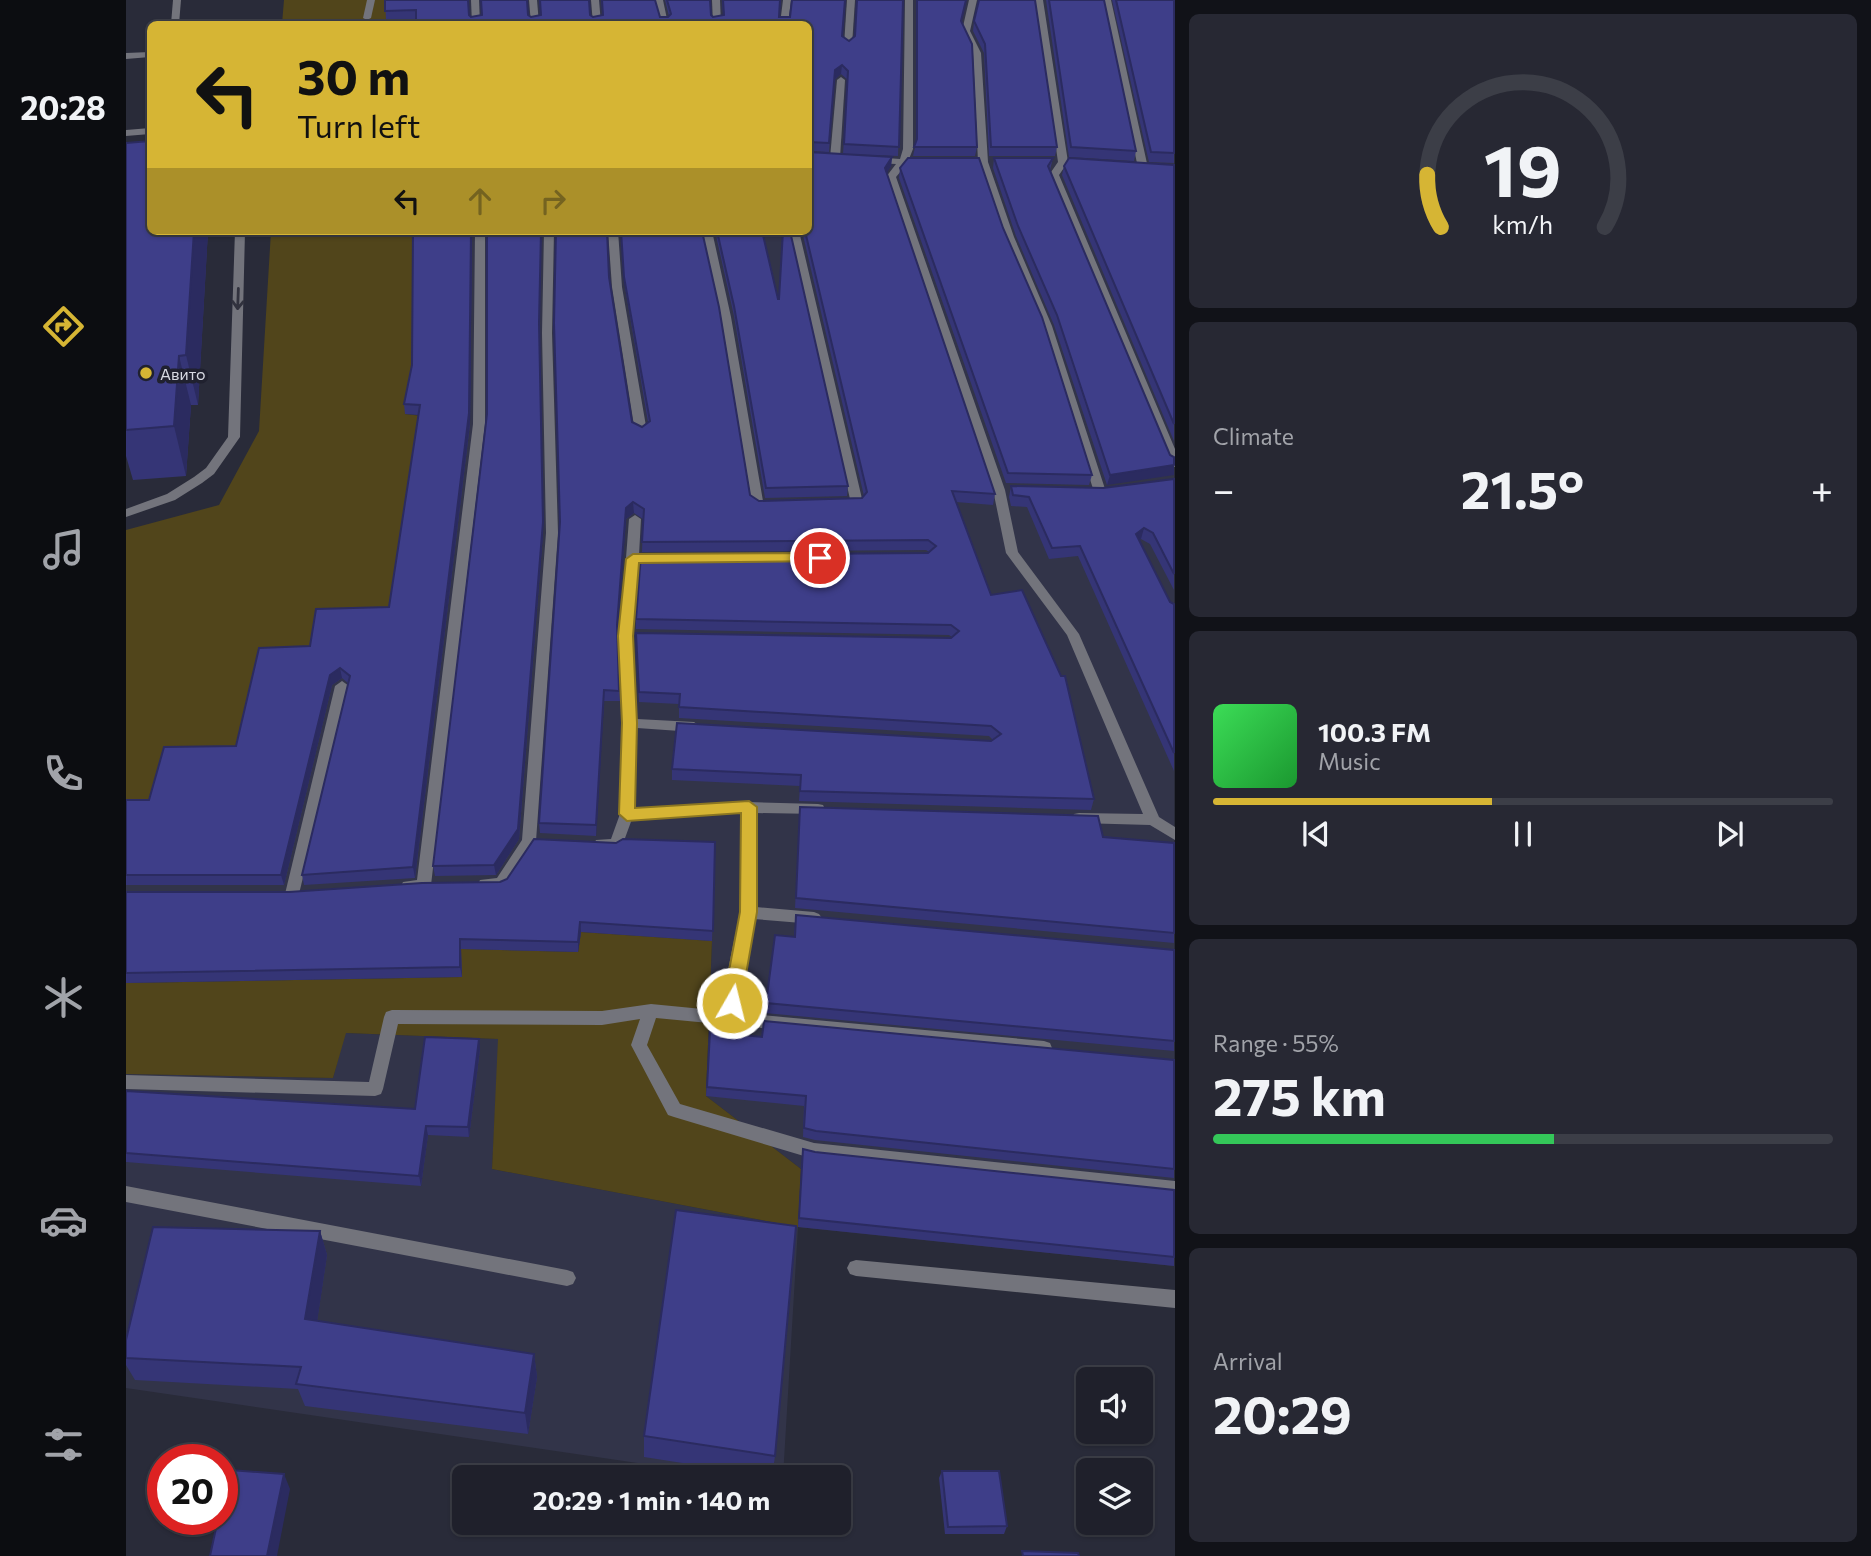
<!DOCTYPE html>
<meta charset="utf-8">
<style>
body{margin:0;font-family:Commissioner,sans-serif;background:#272833;color:#f1f3f6;height:100vh;display:flex;flex-direction:column;font-size:26px;white-space:nowrap}
*{box-sizing:border-box;margin:0}
p{font-size:23px;color:#a1a3a9}
.icon{flex:none;width:38px;height:38px;fill:none;stroke:currentColor;stroke-width:2;stroke-linecap:round;stroke-linejoin:round}
.map{position:relative;flex:1;overflow:hidden}
.sheet{display:flex;flex-direction:column;gap:14px;padding:14px;background:#111218;width:696px}
.sheet>*{flex:none}
.hud{position:absolute;left:21px;top:21px;width:665px;height:214px;border-radius:10px;box-shadow:0 2px 5px #0004,0 0 0 2px #3c3e47;background:#d6b534;color:#111;overflow:hidden}
.controls{position:absolute;left:950px;top:1367px;display:grid;gap:14px}
.controls a{display:grid;place-items:center;width:77px;height:77px;border-radius:10px;background:#1f202b;box-shadow:0 2px 5px #0004,0 0 0 2px #3c3e47;font-size:35px}
.speed{position:absolute;left:21px;top:1444px;display:flex;gap:14px;font-size:35px;font-weight:700;text-align:center}
.speed>*{display:grid;place-content:center;width:91px;height:91px;border-radius:50%;background:#1f202b;box-shadow:0 2px 5px #0004,0 0 0 2px #3c3e47;line-height:1}
.speed .limit{border:10px solid #d22;background:#fff;color:#111}
.pin{position:absolute;display:grid;place-items:center;width:60px;height:60px;color:#fff;margin:-30px;border:4px solid #fff;border-radius:50%;box-shadow:0 2px 7px #0007}
.me{position:absolute;width:77px;margin:-38px;rotate:8deg;stroke-linejoin:round;filter:drop-shadow(0 0 5px #0008)}
.turn{display:flex;align-items:center;gap:24px;height:147px;padding:0 35px;font-size:32px}
.turn .icon{width:91px;height:91px;stroke-width:2.5}
.turn b{display:block;font-size:49px;line-height:60px}
.lanes{display:flex;align-items:center;height:66px;padding:0 35px;background:#0003;justify-content:center;gap:35px;direction:ltr}
.lanes .off{opacity:.35}
.big{font-size:52px;font-weight:700;line-height:1.1}
.sheet .tile{flex:1;display:flex;flex-direction:column;justify-content:center;gap:10px;min-width:0;padding:0 24px;border-radius:10px;background:#272833}
.sheet .dial{align-items:center;gap:0}
.dial svg{height:182px;overflow:visible;fill:none;stroke:#3c3e47;stroke-width:7;stroke-linecap:round;text-anchor:middle}
.dial text{fill:#f1f3f6;stroke:none}
.song{display:flex;align-items:center;gap:21px}
.cover{width:84px;height:84px;border-radius:10px;background:linear-gradient(135deg,hsl(130 70% 55%),hsl(130 70% 35%))}
.played{height:7px;border-radius:4px;background:linear-gradient(90deg,#d6b534 45%,#3c3e47 45%)}
.keys{display:flex;justify-content:space-around;direction:ltr}
.heat{display:flex;justify-content:space-between;align-items:center;font-size:38px;direction:ltr}
.charge{height:10px;border-radius:5px;background:linear-gradient(90deg,#34c759 55%,#3c3e47 0)}
.trip{position:absolute;left:326px;top:1465px;width:399px;height:70px;border-radius:10px;background:#1f202b;box-shadow:0 2px 5px #0004,0 0 0 2px #3c3e47;font-weight:700;line-height:70px;text-align:center}
main{display:flex;flex:1;min-height:0}
.tabs{display:flex;flex-direction:column;width:126px;justify-content:space-around;align-items:center;background:#0c0d11;color:#a1a3a9}
.tabs .icon{width:49px;height:49px}
.tabs .on{color:#d6b534}
.tabs b{font-size:32px;color:#f1f3f6}
.map>svg:first-child{display:block}
.built{fill:#323449}
.green{fill:#51451b}
.lines{fill:none;stroke-linecap:round;stroke-linejoin:round}
.lane{fill:#73747c;fill-rule:evenodd}
.wall{fill:#353576}
.shaded-wall{fill:#2b2b60}
.building{fill:#3e3e89;stroke:#2b2b60;stroke-width:2}
.oneway{stroke:#31323e}
.route{fill:#d6b534;stroke:#8b7622;stroke-width:2}
.poi-dot{fill:#d6b534;stroke:#20212f;stroke-width:2.5}
.labels{text-anchor:middle;dominant-baseline:central;stroke-width:7;stroke-linejoin:round;paint-order:stroke}
.far-poi-label{font-size:16px;fill:#d8dae3;stroke:#20212f;text-anchor:start}
</style>
<main>
<nav class="tabs">
<b>20:28</b>
<svg class="icon on" aria-label="directions" viewBox="0 0 24 24"><path d="M12 3l9 9-9 9-9-9zM9 14v-3h6M13 9l2 2-2 2"/></svg>
<svg class="icon" aria-label="music" viewBox="0 0 24 24"><path d="M9 18V5l10-2v13"/><circle cx="6" cy="18" r="3"/><circle cx="16" cy="16" r="3"/></svg>
<svg class="icon" aria-label="phone" viewBox="0 0 24 24"><path d="M5 4h4l2 5-3 2q2 4 5 5l2-3 5 2v4C11 20 4 13 5 4z"/></svg>
<svg class="icon" aria-label="climate" viewBox="0 0 24 24"><path d="M12 3v18M4 7l16 10M4 17L20 7"/></svg>
<svg class="icon" aria-label="car" viewBox="0 0 24 24"><path d="M5 17H2v-5l4-1 3-4h7l3 4 3 1v5h-3M9 17h6M6 11h13"/><circle cx="7" cy="17" r="2"/><circle cx="17" cy="17" r="2"/></svg>
<svg class="icon" aria-label="filters" viewBox="0 0 24 24"><path d="M4 7h16M4 17h16"/><circle cx="9" cy="7" r="2"/><circle cx="15" cy="17" r="2"/></svg>
</nav>
<div class="map">
<svg width="1049" height="1556" viewBox="0 0 1049 1556">
<rect width="100%" height="100%" fill="#292b39"/>
<path class="built" d="M260,0H1048V1266L672,1227L657,1477H607L0,1388V1074L207,1078L219,1033L373,1039L366,1169L672,1227L675,1169L580,1096L586,942L455,932L452,952L335,950L336,977L0,983V810L295,415L279,414L289,231H682V24L260,20Z"/>
<g class="green">
<path d="M158,0H260V20L291,19V24H156Z"/>
<path d="M145,231H289L287,376L279,414L296,416L265,618L187,657L113,757L27,810H0V530L93,505L133,431Z"/>
<path d="M455,932L586,941L580,1096L675,1169L672,1227L366,1169L372,1039L220,1033L207,1078L0,1074V983L335,977V949L452,952Z"/>
</g>
<g class="lines">
<g class="lane">
<path d="M47,0H55L53,24H45Z"/>
<path d="M241,0H249L245,18L241,20L237,18Z"/>
<path d="M345,0H353L354,24H346Z"/>
<path d="M403,0H411L413,24H405Z"/>
<path d="M465,0H473L475,24H467Z"/>
<path d="M529,0H537L542,24H534Z"/>
<path d="M586,0H594L595,24H587Z"/>
<path d="M657,0H665L662,24H654Z"/>
<path d="M721,0H729L726,45L722,48L718,45Z"/>
<path d="M779,0H787V149L783,159L790,162L780,165L770,177L879,490L892,552L953,634L1033,817L1049,827V840L1024,825L953,823L948,822L946,818L948,814L953,813L1017,814L941,635L880,553L867,490L760,177L770,164L747,163L742,160L747,157L774,159L777,149Z"/>
<path d="M843,0H851L844,31L855,53L862,162L888,237L926,326L980,492L978,495L974,496L968,492L916,326L878,237L852,162L847,53L836,31Z"/>
<path d="M909,0H917L942,162L933,175L1049,449V467L1043,464L923,175L932,162Z"/>
<path d="M977,0H985L1022,168L1017,171L1012,168Z"/>
<path d="M24,52V57L0,59V53Z"/>
<path d="M715,77L719,80L714,158L709,161L704,158L711,80Z"/>
<path d="M24,128V134L0,136V130Z"/>
<path d="M109,231H119L114,437L88,474L76,483L49,500L0,517V509L41,494L68,477L80,468L102,437Z"/>
<path d="M349,231H359V424L305,885L303,889C295,892 285,893 277,890L275,886L277,882L291,880L347,424Z"/>
<path d="M418,231H428L426,333L432,533L410,841L380,888H354L352,884L354,880L371,878L396,840L420,533L416,333Z"/>
<path d="M482,231H492L496,287L521,432L515,435L509,432L486,287Z"/>
<path d="M576,231H586L605,317L637,501L650,502L652,505C647,511 631,511 626,505L595,317Z"/>
<path d="M663,231H673L737,503C732,509 717,509 712,503L714,500L724,499Z"/>
<path d="M509,515L515,519L513,555H533L539,559L533,563H513L506,636L511,719L568,722L575,727L568,732L511,728L508,808L623,802L692,804L697,805L699,809L697,813L692,814L630,813V907L688,912L693,914L696,918L693,922L688,924L628,919L614,989L613,1013L918,1041L924,1043L926,1048L924,1053L918,1055L530,1018L521,1045L554,1104L688,1143L1049,1181V1197L688,1159L548,1117L542,1115L505,1045L514,1019L476,1025L272,1024L257,1089L255,1094L249,1096L0,1089V1075L243,1082L258,1017L260,1012L266,1010L476,1011L525,1004L597,1011L598,989L614,912L616,813L506,819L495,849L490,851L470,848L468,844L470,840L485,839L494,814L497,723L494,636L503,519Z"/>
<path d="M216,681L223,686L173,894L171,898H161L159,894L209,686Z"/>
<path d="M0,1186L441,1270L447,1272L450,1278L447,1284L441,1286L0,1202Z"/>
<path d="M730,1260L1049,1290V1308L730,1276L724,1274L721,1268L724,1262Z"/>
</g>
</g>
<g class="wall">
<path d="M259,0H342L343,15L345,17L356,15L355,0H401L402,15L405,17L415,15L413,0H463L464,15L467,17L477,15L475,0H529L534,17H542L543,16L539,0H584L585,15L587,17L597,15L596,0H655L653,17H664L666,0H719L716,36L723,41L729,36L731,0H777L772,156L717,154L722,80L715,74L708,80L703,152L682,151V24H290V20H260Z"/>
<path d="M790,0H840L835,22L851,147L849,156H787L790,143Z"/>
<path d="M920,0H978L1010,151L1008,161L943,157Z"/>
<path d="M986,0H1048V163L1023,162Z"/>
<path d="M848,21L931,147L929,156H863L858,53L847,31Z"/>
<path d="M0,143L24,231H82L72,405H65L60,476L7,480L0,456Z"/>
<path d="M766,157L765,166L760,173L869,494L867,505L830,502L865,595L968,799L965,810L673,801L674,786L546,780V769L865,741L867,740L863,736L553,718V704L513,702L510,644L826,637L823,635L510,629V619L803,552L800,550L516,552L517,519L508,513L500,519L491,634L494,701H478L470,836L414,833L413,823L434,522L483,277L506,422L516,427L522,422L499,287L495,231H576L624,495L633,501L736,498L738,496L676,231H682Z"/>
<path d="M868,158H927L924,170L1044,455L981,485L928,325L890,236L867,168Z"/>
<path d="M1048,165V441L936,175L938,166Z"/>
<path d="M774,168L877,228L966,475L963,485L880,483L773,178Z"/>
<path d="M287,231H346L344,424L289,878L178,885L176,875L222,683L216,678L206,685L158,885H0V800H23L110,746L184,646L263,607L293,415L279,414L278,404L286,365Z"/>
<path d="M361,231H415L413,333L417,533L393,839L370,875L309,876L307,866L361,414Z"/>
<path d="M589,231H636L652,299H653L722,486L721,496L639,498L608,316Z"/>
<path d="M1048,479V590L1024,544L1015,539L1013,540L1044,602L1048,604V771L952,556L923,559L901,507L885,506L883,497L885,486L977,488Z"/>
<path d="M674,807L1048,843V943L669,908Z"/>
<path d="M589,842L586,941L455,932L452,952L335,949L336,977L0,983V892H163L374,882L490,843Z"/>
<path d="M670,915L1048,950V1051L639,1013L649,935L668,937Z"/>
<path d="M584,1032L636,1037L1048,1060V1178L689,1140L677,1137L678,1106L580,1096Z"/>
<path d="M354,1049L343,1137L302,1135L295,1186L0,1162V1091L289,1109Z"/>
<path d="M677,1149L689,1152L1048,1190V1266L672,1227Z"/>
<path d="M194,1231L201,1255L191,1321L408,1354L411,1377L402,1434L179,1406L172,1389L9,1380L0,1365V1340Z"/>
<path d="M518,1436L649,1456L646,1477L518,1457Z"/>
<path d="M816,1471L881,1526L878,1534H819L813,1478Z"/>
</g>
<g class="shaded-wall">
<path d="M716,65L715,74L708,80L709,70Z"/>
<path d="M766,157L765,166L758,178L759,168Z"/>
<path d="M68,231H82L72,405L60,355Z"/>
<path d="M345,231H346L344,424L289,878L287,867Z"/>
<path d="M415,231L413,333L417,533L393,839L370,875L368,865L413,323Z"/>
<path d="M53,356L65,405L60,476L48,426Z"/>
<path d="M1048,465V475L981,485L984,475Z"/>
<path d="M507,502L508,513L500,519L491,636V625L500,508Z"/>
<path d="M1018,528L1015,539L1007,544L1010,534Z"/>
<path d="M214,668L216,678L206,685L158,885L155,875L204,675Z"/>
<path d="M478,690V701L470,836V825Z"/>
<path d="M454,922L455,932L452,952V942Z"/>
<path d="M334,939L335,949L336,977L334,967Z"/>
<path d="M353,1039L354,1049L343,1137L342,1127Z"/>
<path d="M300,1126L302,1135L295,1186L293,1176Z"/>
<path d="M194,1231L201,1255L188,1342L179,1319Z"/>
<path d="M408,1354L411,1377L402,1434L399,1413Z"/>
<path d="M158,1474L164,1489L151,1556H141Z"/>
</g>
<g class="building">
<path d="M259,0H342L343,15L345,17L356,15L355,0H401L402,15L405,17L415,15L414,0H463L464,15L467,17L477,15L476,0H529L534,17H542L545,14L541,0H584L585,15L587,17L598,15L597,0H654L653,17H664L666,0H719L716,36L723,41L729,36L731,0H777L773,147L718,144L722,71L716,65L709,70L703,143L682,142V24L590,23V24H290V10L259,11Z"/>
<path d="M791,0H840L835,21L846,44L851,147H788L791,139Z"/>
<path d="M853,0H909L931,147H865L859,44L848,21Z"/>
<path d="M923,0H978L1010,151L945,147Z"/>
<path d="M990,0H1048V153L1025,152Z"/>
<path d="M24,141V231H68L60,355L53,356L48,426L0,430V143Z"/>
<path d="M682,152L766,157L759,168L869,494L826,491L865,595L896,590L935,676H939L968,799L674,791L675,775L546,769L551,723L865,741L875,734L865,726L553,707L554,694L513,692L510,633L825,638L833,631L825,625L510,619L515,555L802,553L810,546L802,540L516,542L518,509L507,502L500,508L491,625L493,691L478,690L470,825L413,823L434,522L428,323L430,231H481L483,277L506,422L516,427L524,421L498,277L495,231H576L593,307L624,495L633,501L736,498L741,492L679,231H682Z"/>
<path d="M782,158H853L877,228L916,317L966,475L882,473L774,168Z"/>
<path d="M868,158H927L922,166L1044,455L1048,457V465L984,475L931,315L892,226Z"/>
<path d="M943,158L1048,165V424L938,166Z"/>
<path d="M287,231H345L343,413L287,867L176,875L224,676L214,668L204,675L155,875H0V800H23L38,747L110,746L133,648L184,646L190,609L263,607L294,405L278,404L286,365Z"/>
<path d="M361,231H415L413,323L417,522L392,829L368,865L307,866L361,414Z"/>
<path d="M591,231H636L652,299H653L657,231H664L722,486L640,488L608,306Z"/>
<path d="M1048,479V574L1027,533L1018,528L1010,534L1044,602L1048,604V753L954,546L926,548L903,497L887,495L885,486L977,488Z"/>
<path d="M674,807L972,816L977,837L1048,843V933L670,898Z"/>
<path d="M408,839L490,843L497,839L589,842L587,931L454,922L452,942L334,939V967L0,973V892H163L296,883L374,882L381,879Z"/>
<path d="M670,915L1048,950V1041L640,1003L649,935L669,937Z"/>
<path d="M638,1021L1048,1060V1169L690,1131L678,1128L680,1096L581,1087L584,1032L636,1037Z"/>
<path d="M299,1037L353,1039L342,1127L300,1126L293,1176L0,1153V1091L289,1109Z"/>
<path d="M677,1149L689,1152L1048,1190V1257L673,1218Z"/>
<path d="M550,1210L670,1226L649,1456L518,1436Z"/>
<path d="M27,1227L194,1231L179,1319L408,1354L399,1413L170,1384L175,1367L0,1358V1340Z"/>
<path d="M104,1470L158,1474L141,1556H84L92,1519H96V1502Z"/>
<path d="M816,1471H873L881,1526L822,1527Z"/>
<path d="M896,1551L952,1553L953,1556H897Z"/>
</g>
<defs><path id="oneway-shaft" d="M-6 0H5M1.5-3L5.5 0L1.5 3" fill="none" stroke-width="1.6" stroke-linecap="round" stroke-linejoin="round" transform="scale(1.75)"/></defs>
<use class="oneway" href="#oneway-shaft" transform="translate(112 299) rotate(92)"/>
<path class="route" d="M694,553L701,558L698,561L513,563L507,636L511,723L509,808L623,801L631,807V912L615,1003L612,1009L606,1011L599,1009L597,1003L614,912L615,813L501,821L493,814L496,723L492,636L500,559L507,554Z"/>
<circle class="poi-dot" cx="20" cy="373" r="7"/>
<g class="labels">
<g class="far-poi-label">
<text x="34" y="373">Авито</text>
</g>
</g>
</svg>
<div class="controls">
<a><svg class="icon" aria-label="sound" viewBox="0 0 24 24"><path d="M4 9h4l5-4v14l-5-4H4zM17 9q2 3 0 6"/></svg></a>
<a><svg class="icon" aria-label="layers" viewBox="0 0 24 24"><path d="M12 4l9 5-9 5-9-5zM3 14l9 5 9-5"/></svg></a>
</div>
<div class="speed"><div class="limit">20</div></div>
<div class="pin" style="left:694px;top:558px;background:#d93025"><svg class="icon" aria-label="arrive" viewBox="0 0 24 24"><path d="M6 21V4h12l-3 4 3 4H6"/></svg></div>
<svg class="me" style="left:606px;top:1003px" viewBox="-20 -20 40 40"><circle r="17" fill="#d6b534" stroke="#fff" stroke-width="3"/><path d="M0-11L8 9 0 5-8 9z" fill="#fff"/></svg>
<div class="trip">20:29 · 1 min · 140 m</div>
<div class="hud">
<div class="turn"><svg class="icon" aria-label="left" viewBox="0 0 24 24"><path d="M17 20v-9H6M10 6l-5 5 5 5"/></svg><div><b>30 m</b>Turn left</div></div>
<div class="lanes"><svg class="icon" aria-label="left" viewBox="0 0 24 24"><path d="M17 20v-9H6M10 6l-5 5 5 5"/></svg><svg class="icon off" aria-label="ahead" viewBox="0 0 24 24"><path d="M12 20V5M6 11l6-6 6 6"/></svg><svg class="icon off" aria-label="right" viewBox="0 0 24 24"><path d="M7 20v-9h11M14 6l5 5-5 5"/></svg></div>
</div>
</div>
<section class="sheet">
<div class="tile dial"><svg viewBox="0 0 100 80">
<path d="M14 69A42 42 0 1 1 86 69"/>
<path d="M14 69A42 42 0 0 1 8 46" stroke="#d6b534"/>
<text x="50" y="56" font-size="32" font-weight="700">19</text>
<text x="50" y="72" font-size="11">km/h</text>
</svg></div>
<div class="tile"><p>Climate</p>
<div class="heat"><a>−</a><b class="big">21.5°</b><a>+</a></div>
</div>
<div class="tile">
<div class="song"><i class="cover"></i><div><b>100.3 FM</b><p>Music</p></div></div>
<div class="played"></div>
<div class="keys"><svg class="icon" aria-label="previous" viewBox="0 0 24 24"><path d="M18 5L8 12l10 7zM5 5v14"/></svg><svg class="icon" aria-label="pause" viewBox="0 0 24 24"><path d="M8 5v14M16 5v14"/></svg><svg class="icon" aria-label="next" viewBox="0 0 24 24"><path d="M6 5l10 7-10 7zM19 5v14"/></svg></div>
</div>
<div class="tile"><p>Range · 55%</p><b class="big">275 km</b><div class="charge"></div></div>
<div class="tile"><p>Arrival</p><b class="big">20:29</b></div>
</section>
</main>
